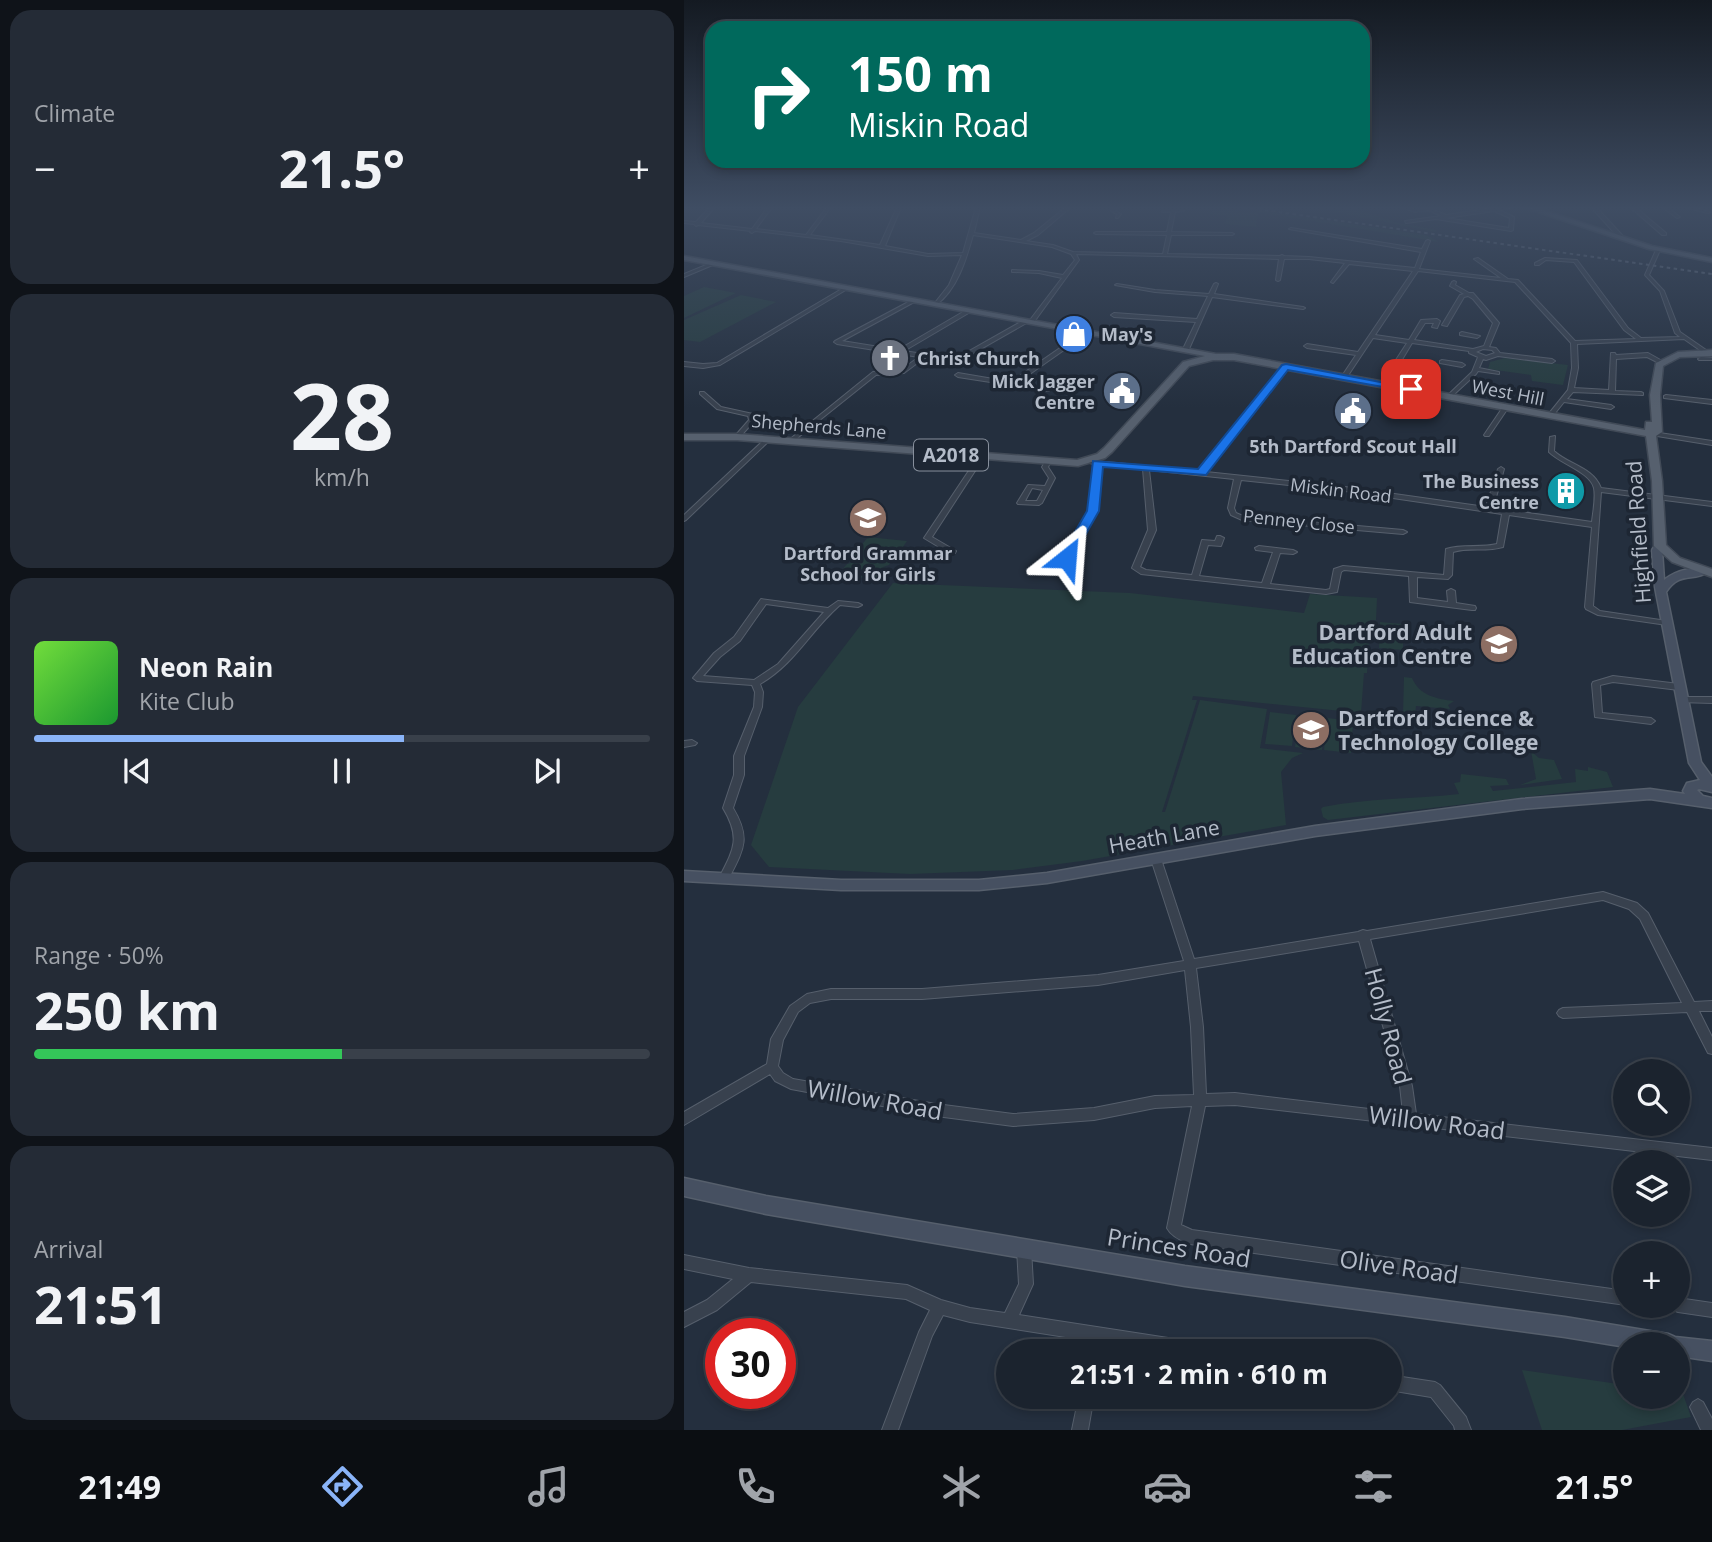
<!DOCTYPE html>
<meta charset="utf-8">
<style>
body{margin:0;font-family:"Open Sans",sans-serif;background:#242b36;color:#f1f3f6;height:100vh;display:flex;flex-direction:column;font-size:26px;white-space:nowrap}
*{box-sizing:border-box;margin:0}
p{font-size:23px;color:#a0a4aa}
.icon{flex:none;width:38px;height:38px;fill:none;stroke:currentColor;stroke-width:2;stroke-linecap:round;stroke-linejoin:round}
.map{position:relative;flex:1;overflow:hidden}
.panel{display:flex;flex-direction:column;gap:10px;padding:10px;background:#0f1319;width:684px}
.panel>*{flex:none}
.banner{position:absolute;left:21px;top:21px;width:665px;height:147px;border-radius:21px;box-shadow:0 4px 10px #0003,0 0 0 2px #39404a;background:#00695c;color:#fff;overflow:hidden}
.fabs{position:absolute;left:929px;top:1059px;display:grid;gap:14px}
.fabs a{display:grid;place-items:center;width:77px;height:77px;border-radius:50%;background:#1b232e;box-shadow:0 4px 10px #0003,0 0 0 2px #39404a;font-size:35px}
.speed{position:absolute;left:21px;top:1318px;display:flex;gap:14px;font-size:35px;font-weight:700;text-align:center}
.speed>*{display:grid;place-content:center;width:91px;height:91px;border-radius:50%;background:#1b232e;box-shadow:0 4px 10px #0003,0 0 0 2px #39404a;line-height:1}
.speed .limit{border:10px solid #d22;background:#fff;color:#111}
.pin{position:absolute;display:grid;place-items:center;width:60px;height:60px;color:#fff;margin:-30px;border-radius:14px;box-shadow:0 4px 10px #0006}
.me{position:absolute;width:77px;margin:-38px;rotate:28deg;stroke-linejoin:round;filter:drop-shadow(0 0 5px #0008)}
.turn{display:flex;align-items:center;gap:24px;height:147px;padding:0 28px;font-size:32px}
.turn .icon{width:91px;height:91px;stroke-width:2.5}
.turn b{display:block;font-size:49px;line-height:60px}
.big{font-size:52px;font-weight:700;line-height:1.1}
.panel .card{flex:1;display:flex;flex-direction:column;justify-content:center;gap:10px;min-width:0;padding:0 24px;border-radius:21px;background:#242b36}
.panel .dial{align-items:center;gap:0}
.dial b{font-size:91px;line-height:1}
.song{display:flex;align-items:center;gap:21px}
.cover{width:84px;height:84px;border-radius:10px;background:linear-gradient(135deg,hsl(100 70% 55%),hsl(130 70% 35%))}
.played{height:7px;border-radius:4px;background:linear-gradient(90deg,#8ab4f8 60%,#39404a 60%)}
.keys{display:flex;justify-content:space-around;direction:ltr}
.heat{display:flex;justify-content:space-between;align-items:center;font-size:38px;direction:ltr}
.charge{height:10px;border-radius:5px;background:linear-gradient(90deg,#34c759 50%,#39404a 0)}
.trip{position:absolute;left:312px;top:1339px;width:406px;height:70px;border-radius:35px;background:#1b232e;box-shadow:0 4px 10px #0003,0 0 0 2px #39404a;font-weight:700;line-height:70px;text-align:center}
.menu{display:flex;height:112px;justify-content:space-around;align-items:center;background:#0b0e12;color:#a0a4aa}
.menu .icon{width:49px;height:49px}
.menu .current{color:#8ab4f8}
.menu b{font-size:32px;color:#f1f3f6}
main{display:flex;flex:1;min-height:0}
.map>svg:first-child{display:block}
.green{fill:#263c3f}
.lines{fill:none;stroke-linecap:round;stroke-linejoin:round}
.street-casing{stroke:#565f6c;stroke-width:2}
.secondary-casing{stroke:#565f6c;stroke-width:3}
.primary-casing{stroke:#414a57;stroke-width:3}
.street{fill:#38414e;fill-rule:evenodd}
.secondary{fill:#465061;fill-rule:evenodd}
.primary{fill:#56606e;fill-rule:evenodd}
.rail{stroke:#5a6575;stroke-width:2;stroke-dasharray:3.5 3.5;stroke-linecap:butt}
.route{fill:#1a73e8;stroke:#114b97;stroke-width:2}
.labels{text-anchor:middle;dominant-baseline:central;stroke-width:7;stroke-linejoin:round;paint-order:stroke}
.far-poi-label{font-size:18px;font-weight:bold;fill:#b4bcc9;stroke:#1d2633;text-anchor:start}
.far-street-label{font-size:18px;fill:#b4bcc9;stroke:#1d2633}
.shield{fill:#1d2633;stroke:#878f9c;stroke-width:2}
.shield-label{font-size:19px;font-weight:bold;fill:#b4bcc9}
.street-label{font-size:21px;fill:#b4bcc9;stroke:#1d2633}
.poi-label{font-size:21px;font-weight:bold;fill:#b4bcc9;stroke:#1d2633;text-anchor:end}
.near-street-label{font-size:24px;fill:#b4bcc9;stroke:#1d2633}
</style>
<main>
<section class="panel">
<div class="card"><p>Climate</p>
<div class="heat"><a>−</a><b class="big">21.5°</b><a>+</a></div>
</div>
<div class="card dial"><b>28</b><p>km/h</p></div>
<div class="card">
<div class="song"><i class="cover"></i><div><b>Neon Rain</b><p>Kite Club</p></div></div>
<div class="played"></div>
<div class="keys"><svg class="icon" aria-label="previous" viewBox="0 0 24 24"><path d="M18 5L8 12l10 7zM5 5v14"/></svg><svg class="icon" aria-label="pause" viewBox="0 0 24 24"><path d="M8 5v14M16 5v14"/></svg><svg class="icon" aria-label="next" viewBox="0 0 24 24"><path d="M6 5l10 7-10 7zM19 5v14"/></svg></div>
</div>
<div class="card"><p>Range · 50%</p><b class="big">250 km</b><div class="charge"></div></div>
<div class="card"><p>Arrival</p><b class="big">21:51</b></div>
</section>
<div class="map">
<svg width="1028" height="1430" viewBox="0 0 1028 1430">
<rect width="100%" height="100%" fill="#242f3e"/>
<g class="green">
<path d="M627,207H668L714,223L753,230L751,232Z"/>
<path d="M558,208L742,235L755,242L556,209Z"/>
<path d="M529,209L574,213L572,227L541,224L543,216L526,214Z"/>
<path d="M20,287L52,293L0,318V296Z"/>
<path d="M57,295L92,302L16,342L0,340V320Z"/>
<path d="M821,358L884,365L879,385L848,381L847,375L804,369L806,362Z"/>
<path d="M184,537L223,541L216,551H211L209,553L213,554L205,565L199,567L204,568L196,580L154,575L163,564L170,562L165,561L173,550L180,549L176,547Z"/>
<path d="M209,583L446,593L620,613L626,594L693,598L692,620H686L683,673H680L677,713L509,696L508,700H513L478,812H481L516,700L583,709L576,748L619,753L608,758L597,772L602,825L398,861L329,870L226,874L85,867L67,845L114,707Z"/>
<path d="M696,622L719,624V650L695,648Z"/>
<path d="M720,677L728,678C735,695 752,699 770,701L764,705L766,709L732,706L731,715L719,714Z"/>
<path d="M586,712L612,715L608,746L581,744Z"/>
<path d="M615,715L641,718L638,750L611,747Z"/>
<path d="M643,718L669,721L667,753L640,750Z"/>
<path d="M847,751L855,758L870,760L878,779L836,785L852,779Z"/>
<path d="M904,767L923,772L929,787L644,820L639,817L637,809L639,807C684,798 729,799 775,794L770,783L776,782L777,774L822,779L825,785L806,786L809,791L892,782L891,769L904,771Z"/>
<path d="M838,1370L941,1385L942,1396H994V1393L999,1394L1007,1417L938,1430H858Z"/>
</g>
<g class="lines">
<g class="street-casing">
<g id="street">
<path d="M26,207H31L17,223L68,229L84,207H88L72,229L122,235L143,207H147L126,235L196,245L213,207H217L201,246L244,254L279,253L292,207H296L290,233L337,240L350,233L382,207H387L354,235L342,241L369,245L389,252L479,254L483,235L412,234L410,233L412,232H483L487,212H478L479,210H498L500,211L491,212L487,232L548,233L550,234L548,235H487L483,254L596,256L598,255L600,256L625,257L731,268L737,252L605,229L607,228L738,249L742,241L744,240L746,241L735,269L817,278L790,259L794,258L824,279L834,280L891,341L952,339L940,330L890,262L862,260L855,265H851V263L861,258L893,260L944,328L957,338L996,337L991,333L976,291L961,275L972,250L974,249L976,250L965,275L980,291L996,332L1025,352L1020,353L1000,339L893,344L894,368L890,388L925,390L927,353H931L932,355L964,353L980,362L975,363L963,357L932,359L931,391L957,392L959,393V395L889,392L883,399L927,405L930,407L927,409L880,402L868,417L866,418L863,416L884,390L888,368L887,343L831,282L734,271L691,335L725,340L737,320L753,319L756,321L753,328L748,327L750,323H741L730,340L789,349L800,346L809,323L789,299L784,296L780,297L763,326L758,325L776,295L780,294L766,286L768,282L770,281L772,282L771,285L785,293H789L815,323L805,347L812,348L816,353L868,359L871,361L868,363L814,356L802,360L799,359L795,368L815,372V374L794,371L792,374L765,399L762,397L763,396L788,372L794,357L785,353V351L728,343L716,363L726,371L752,375L753,376L750,378L722,373L711,364L710,363L723,343L689,338L663,377L661,378L658,376L672,355L623,348L620,346L623,344L674,352L729,271L665,264L649,283L647,282L661,263L625,259H600L596,280L594,281L592,280L595,259L392,254L395,260L350,322L346,321L274,362L240,358L220,373L192,375L107,443L104,441L105,440L189,372L217,370L235,357L153,344L150,342L151,341L230,299H232V301L158,341L214,350L284,309H288V311L220,351L271,359L342,319L346,320L378,278L355,273L330,272H328V270L355,271L379,275L391,260L387,254L368,247L289,235C282,260 273,290 252,305L250,304L265,285L278,255L244,256L157,241L71,231L68,233L66,232L67,231L14,225L12,226L10,224L0,223V221L12,222ZM799,349L808,350L811,353L802,356L792,352Z"/>
<path d="M430,207H434L431,211L437,214L434,218H432L433,214L427,211Z"/>
<path d="M717,207H724L731,210L760,207L750,210L762,215L817,207H830L815,210L830,217L829,230L827,231L752,219L722,223L721,221L757,216L745,210L731,212ZM810,211L826,218L825,228L762,218Z"/>
<path d="M907,207H912L938,235V237H934Z"/>
<path d="M946,207H951L982,233V235H978Z"/>
<path d="M978,207H983L996,217L993,218Z"/>
<path d="M999,207H1008L1026,212L1024,213Z"/>
<path d="M27,263L31,264L0,277V274Z"/>
<path d="M532,283L534,284L530,294L619,307L621,308L619,309L528,297L505,349L502,351L499,349L512,322L430,317L427,315L430,313L513,319L524,296L471,292L431,285L433,284L471,290L525,294L530,284Z"/>
<path d="M161,287L165,288L36,365L19,368L0,366V362L19,364L33,363Z"/>
<path d="M402,330L407,331L333,383L365,389V391L274,377L271,375L274,373L327,382Z"/>
<path d="M778,332L796,336L793,338L776,335V333Z"/>
<path d="M1017,357L1028,358V360H1015L1014,359Z"/>
<path d="M758,360L778,363L781,365L778,367L756,363V361Z"/>
<path d="M602,365L604,366V368L522,472L661,487L802,507L814,469L817,467L820,469L809,508L908,522C909,512 912,498 910,488C906,472 877,464 865,452L866,437L871,436L870,451C885,465 909,467 917,488L1028,502V506L917,492L909,606L916,611L983,621L987,623L983,625L914,615L902,609L901,607L908,527L825,515L819,547C802,552 785,547 769,552L768,575L764,579L733,577V598L764,602L763,591L767,589L771,591L772,603L791,606L792,608L791,610H788L726,602L725,576L660,570L657,572L653,592L642,594L457,574L448,568L464,530L459,469L416,464L412,511L387,557L383,559H380L379,557L406,511L410,464L401,462V460L516,471L600,366ZM465,470L550,479L544,508L547,515L558,520L719,534L723,532L719,530L559,516L552,513L550,508L557,480L661,491L818,514L813,544C796,548 779,544 762,549L760,575L659,566L650,569L646,589L642,590L586,584L596,553L609,554L613,552L609,550L575,546L571,548L572,550L589,552L578,583L515,576L524,545L537,546L540,538L536,536H533L531,541L518,540L508,575L462,570L456,567L472,530Z"/>
<path d="M16,392H20L37,407L69,414L71,420L55,438H51V436L65,420L64,416L33,409L16,394Z"/>
<path d="M982,395L1028,400V404L980,398V396Z"/>
<path d="M819,407L824,408L805,436H801L800,435Z"/>
<path d="M969,432L1028,441V445L967,435L966,434Z"/>
<path d="M82,438L87,439L2,520L0,521V515Z"/>
<path d="M297,455L300,457L248,537L272,551L271,553H265L240,538L294,457Z"/>
<path d="M363,461L366,463L364,467L371,478L358,503L355,505L334,504L333,503L344,485L361,486L365,478L358,467L361,462ZM348,488L359,490L353,501H341Z"/>
<path d="M77,599L144,608L154,601L174,603L178,605L174,607L156,605C125,632 112,663 76,684L79,692L78,707L60,756V775L49,808C67,838 60,849 45,878L44,881L40,882L36,881L35,878C50,849 57,838 39,808L50,775V756L70,707L71,692L68,685L13,681L9,678L30,653L50,637ZM82,604L140,612L94,664L70,680L19,676L36,657L56,641Z"/>
<path d="M929,676L995,684L999,687L995,690L929,682L916,685L918,713L967,718L971,721L967,724L911,717L908,684L909,682Z"/>
<path d="M998,697H1028V703L995,702L994,700L995,698Z"/>
<path d="M8,740L13,743L11,745L0,747V741Z"/>
<path d="M472,855L476,856L477,859L510,959L674,932L679,930L683,931L919,892L953,903L964,913L1010,1002L1028,1001V1011H1015L1028,1037V1054L1024,1053L1003,1012L879,1018L875,1016L873,1013L875,1010L879,1008L998,1003L956,919L945,909L919,900L686,939L728,1086L732,1114L1028,1148V1160L551,1105L521,1106L497,1225L508,1230L942,1291V1305L506,1244C498,1241 487,1236 483,1228L508,1106L471,1108L410,1120L329,1126L252,1116L107,1089L91,1081L86,1074L0,1125V1112L83,1064L87,1039L106,1006L123,994L147,989H238L414,975L500,961L467,859L468,856ZM675,941L716,1086L719,1113L551,1093L522,1094L519,1027L512,968ZM501,970L507,1027L510,1095L471,1096L410,1108L329,1114L252,1104L109,1079L99,1073L94,1066L99,1040L114,1012L126,1003L147,999H238L414,985Z"/>
<path d="M340,1242L345,1244L347,1249L349,1284L335,1315L523,1344L528,1346L530,1351H475L421,1343L419,1351H405L407,1341L286,1322L259,1315L248,1336L214,1430H198L235,1332L246,1310L222,1299L67,1282L33,1310L0,1327V1312L23,1300L49,1279L0,1269V1255L65,1268L223,1285L257,1300L286,1308L321,1313L335,1284L333,1249L335,1244Z"/>
<path d="M994,1298L1028,1303V1317L994,1312L989,1310L987,1306H994Z"/>
<path d="M705,1375L751,1382L756,1385L782,1417L787,1430H771L770,1426L747,1397L705,1390Z"/>
<path d="M395,1396H410L404,1430H388Z"/>
<path d="M1014,1399L1019,1402L1028,1419V1430H1017L1006,1407L1009,1402Z"/>
</g>
</g>
<g class="secondary-casing">
<g id="secondary">
<path d="M976,543L981,546L978,550L980,580C991,571 1012,564 1024,572C1008,582 996,571 982,592L1017,762L1028,777V792L1015,789L1013,790L1019,796L1028,798V808L966,799L838,809L631,836L363,883L295,890H157L0,881V871L157,880H295L363,873L631,826L838,799L966,789L1001,794L999,791L1003,783L1016,780L1005,763L970,582L968,550L972,544Z"/>
<path d="M0,1178L82,1196L501,1266L881,1317L984,1334L991,1337L1028,1341V1361L994,1356V1344H942V1347L881,1337L501,1286L82,1214L0,1196Z"/>
</g>
</g>
<g class="primary-casing">
<g id="primary">
<path d="M839,207H850L968,246L1028,258V262L965,249Z"/>
<path d="M0,256L532,354H550L961,430L962,422H968L966,395L972,363L994,352L1028,350V356L996,357L979,366L976,395L978,432L972,436L978,481L982,545L996,558L1028,569V577L988,562L970,546L968,481L962,436L550,360H529L505,366L428,452L421,458L394,466L53,440H0V434H53L393,460L413,454L420,448L499,362L521,356L0,260Z"/>
</g>
</g>
<use href="#street" class="street"/>
<use href="#secondary" class="secondary"/>
<use href="#primary" class="primary"/>
<path class="rail" d="M560,207L1028,274"/>
</g>
<linearGradient id="sky" x2="0" y2="1"><stop stop-color="#141a22"/><stop offset="0.51" stop-color="#3f4d63"/><stop offset="1" stop-color="#3f4d63" stop-opacity="0"/></linearGradient>
<rect width="1028" height="408" fill="url(#sky)"/>
<path class="route" d="M602,364L733,389L727,392L604,370L522,475L419,467L415,511L387,560H378L376,558L403,511L409,461L514,469L598,365Z"/>
<defs>
<g id="shop-disc" transform="scale(2.0125)"><circle r="9.5" fill="#3f7fe0" stroke="#1d2633"/><path d="M-5-2.5h2.3a2.7 3.5 0 0 1 5.4 0H5L5.5 6h-11ZM-1.5-2.5h3a1.5 2.3 0 0 0-3 0Z" fill="#fff"/></g>
<g id="church-disc" transform="scale(2.0125)"><circle r="9.5" fill="#6b7280" stroke="#1d2633"/><path d="M-1.2-6h2.4v3.5h3.3v2.4h-3.3V6h-2.4V-.1h-3.3v-2.4h3.3Z" fill="#fff"/></g>
<g id="civic-disc" transform="scale(2.0125)"><circle r="9.5" fill="#5c6f8a" stroke="#1d2633"/><path d="M-.6-6.5H3V-4.5H.6V-3L4-1V1h2V6H-6V1h2V-1L-.6-3ZM-1.2 2.5V6h2.4V2.5Z" fill="#fff"/></g>
<g id="building-disc" transform="scale(2.0125)"><circle r="9.5" fill="#0f9aa8" stroke="#1d2633"/><path d="M-4-6H4V6H1V3H-1V6H-4ZM-2.5-4.3h1.7v1.8h-1.7ZM.8-4.3h1.7v1.8H.8ZM-2.5-1h1.7V.8h-1.7ZM.8-1h1.7V.8H.8Z" fill="#fff"/></g>
<g id="school-disc" transform="scale(2.0125)"><circle r="9.5" fill="#8d6e63" stroke="#1d2633"/><path d="M0-5L7-2L0 1L-7-2ZM-4 1L0 2.5L4 1V4Q0 6-4 4Z" fill="#fff"/></g>
<g id="university-disc" transform="scale(2.0125)"><circle r="9.5" fill="#8d6e63" stroke="#1d2633"/><path d="M0-5L7-2L0 1L-7-2ZM-4 1L0 2.5L4 1V4Q0 6-4 4Z" fill="#fff"/></g>
</defs>
<g fill-rule="evenodd">
<use href="#shop-disc" x="390" y="334"/>
<use href="#church-disc" x="206" y="358"/>
<use href="#civic-disc" x="438" y="391"/>
<use href="#civic-disc" x="669" y="411"/>
<use href="#building-disc" x="882" y="491"/>
<use href="#school-disc" x="184" y="518"/>
<use href="#university-disc" x="815" y="644"/>
<use href="#school-disc" x="627" y="730"/>
</g>
<g class="labels">
<g class="far-poi-label">
<text x="417" y="334">May's</text>
<text x="233" y="358">Christ Church</text>
<text x="411" y="381" text-anchor="end">Mick Jagger<tspan x="411" dy="21">Centre</tspan></text>
<text x="669" y="446" text-anchor="middle">5th Dartford Scout Hall</text>
<text x="855" y="481" text-anchor="end">The Business<tspan x="855" dy="21">Centre</tspan></text>
<text x="184" y="553" text-anchor="middle">Dartford Grammar<tspan x="184" dy="21">School for Girls</tspan></text>
</g>
<g class="far-street-label">
<text transform="translate(824 392) rotate(11)">West Hill</text>
<text transform="translate(135 426) rotate(5)">Shepherds Lane</text>
<text transform="translate(657 490) rotate(7)">Miskin Road</text>
<text transform="translate(615 521) rotate(6)">Penney Close</text>
</g>
<rect class="shield" x="230" y="439.5" width="74" height="31" rx="5"/>
<g class="shield-label">
<text x="267" y="455">A2018</text>
</g>
<g class="street-label">
<text transform="translate(954 532) rotate(-94)">Highfield Road</text>
<text transform="translate(480 836) rotate(-10)">Heath Lane</text>
</g>
<g class="poi-label">
<text x="788" y="632">Dartford Adult<tspan x="788" dy="24">Education Centre</tspan></text>
<text x="654" y="718" text-anchor="start">Dartford Science &amp;<tspan x="654" dy="24">Technology College</tspan></text>
</g>
<g class="near-street-label">
<text transform="translate(705 1026) rotate(75)">Holly Road</text>
<text transform="translate(191 1099) rotate(10)">Willow Road</text>
<text transform="translate(753 1122) rotate(7)">Willow Road</text>
<text transform="translate(495 1247) rotate(9)">Princes Road</text>
<text transform="translate(715 1266) rotate(8)">Olive Road</text>
</g>
</g>
</svg>
<div class="fabs">
<a><svg class="icon" aria-label="search" viewBox="0 0 24 24"><circle cx="10" cy="10" r="6"/><path d="M15 15l6 6"/></svg></a>
<a><svg class="icon" aria-label="layers" viewBox="0 0 24 24"><path d="M12 4l9 5-9 5-9-5zM3 14l9 5 9-5"/></svg></a>
<a>+</a>
<a>−</a>
</div>
<div class="speed"><div class="limit">30</div></div>
<div class="pin" style="left:727px;top:389px;background:#d93025"><svg class="icon" aria-label="arrive" viewBox="0 0 24 24"><path d="M6 21V4h12l-3 4 3 4H6"/></svg></div>
<svg class="me" style="left:383px;top:558px" viewBox="-20 -20 40 40"><path d="M0-17L14 15 0 8-14 15z" fill="#1a73e8" stroke="#fff" stroke-width="4"/></svg>
<div class="trip">21:51 · 2 min · 610 m</div>
<div class="banner">
<div class="turn"><svg class="icon" aria-label="right" viewBox="0 0 24 24"><path d="M7 20v-9h11M14 6l5 5-5 5"/></svg><div><b>150 m</b>Miskin Road</div></div>
</div>
</div>
</main>
<nav class="menu">
<b>21:49</b>
<svg class="icon current" aria-label="directions" viewBox="0 0 24 24"><path d="M12 3l9 9-9 9-9-9zM9 14v-3h6M13 9l2 2-2 2"/></svg>
<svg class="icon" aria-label="music" viewBox="0 0 24 24"><path d="M9 18V5l10-2v13"/><circle cx="6" cy="18" r="3"/><circle cx="16" cy="16" r="3"/></svg>
<svg class="icon" aria-label="phone" viewBox="0 0 24 24"><path d="M5 4h4l2 5-3 2q2 4 5 5l2-3 5 2v4C11 20 4 13 5 4z"/></svg>
<svg class="icon" aria-label="climate" viewBox="0 0 24 24"><path d="M12 3v18M4 7l16 10M4 17L20 7"/></svg>
<svg class="icon" aria-label="car" viewBox="0 0 24 24"><path d="M5 17H2v-5l4-1 3-4h7l3 4 3 1v5h-3M9 17h6M6 11h13"/><circle cx="7" cy="17" r="2"/><circle cx="17" cy="17" r="2"/></svg>
<svg class="icon" aria-label="filters" viewBox="0 0 24 24"><path d="M4 7h16M4 17h16"/><circle cx="9" cy="7" r="2"/><circle cx="15" cy="17" r="2"/></svg>
<b>21.5°</b>
</nav>
